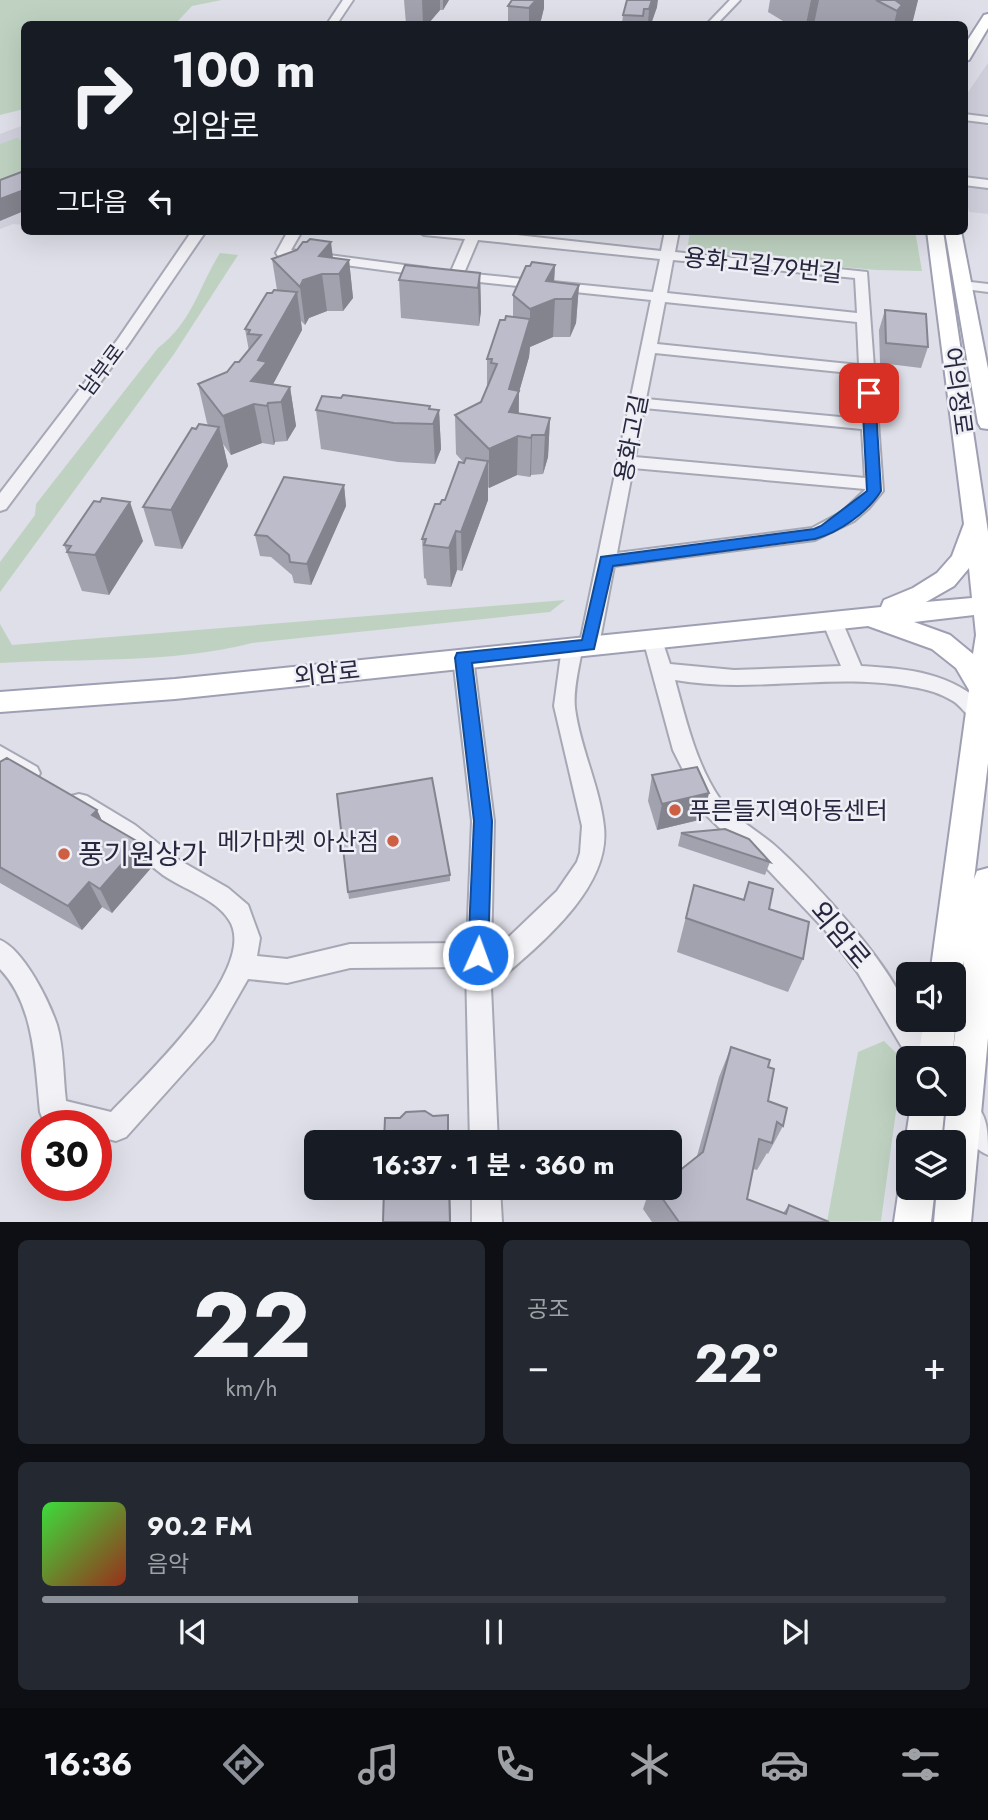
<!DOCTYPE html>
<html lang="ko">
<meta charset="utf-8">
<style>
body{margin:0;font-family:Jost,"Noto Sans KR",sans-serif;background:#242831;color:#f1f3f6;height:100vh;display:flex;flex-direction:column;font-size:26px;white-space:nowrap}
*{box-sizing:border-box;margin:0}
p{font-size:23px;color:#9ea1a6}
.icon{flex:none;width:38px;height:38px;fill:none;stroke:currentColor;stroke-width:2;stroke-linecap:round;stroke-linejoin:round}
.map{position:relative;height:1222px;overflow:hidden}
.sheet{display:flex;flex-direction:column;gap:18px;padding:18px;background:#0d0f14;flex:1}
.sheet>*{flex:none}
.guide{position:absolute;left:21px;top:21px;width:947px;height:214px;border-radius:10px;box-shadow:0 7px 28px #0002;background:#171b24;color:#f1f3f6;overflow:hidden}
.tools{position:absolute;left:896px;top:962px;display:grid;gap:14px}
.tools a{display:grid;place-items:center;width:70px;height:70px;border-radius:10px;background:#171b24;box-shadow:0 7px 28px #0002;font-size:35px}
.speed{position:absolute;left:21px;top:1110px;display:flex;gap:14px;font-size:35px;font-weight:700;text-align:center}
.speed>*{display:grid;place-content:center;width:91px;height:91px;border-radius:50%;background:#171b24;box-shadow:0 7px 28px #0002;line-height:1}
.speed .limit{border:10px solid #d22;background:#fff;color:#111}
.pin{position:absolute;display:grid;place-items:center;width:60px;height:60px;color:#fff;margin:-30px;border-radius:14px;box-shadow:0 4px 10px #0006}
.me{position:absolute;width:77px;margin:-38px;rotate:2deg;stroke-linejoin:round;filter:drop-shadow(0 0 5px #0008)}
.turn{display:flex;align-items:center;gap:24px;height:147px;padding:0 35px;font-size:32px}
.turn .icon{width:91px;height:91px;stroke-width:2.5}
.turn b{display:block;font-size:49px;line-height:60px}
.then{display:flex;align-items:center;height:66px;padding:0 35px;background:#0003;gap:14px;font-size:26px}
.big{font-size:52px;font-weight:700;line-height:1.1}
.sheet .tile{flex:1;display:flex;flex-direction:column;justify-content:center;gap:10px;min-width:0;padding:0 24px;border-radius:10px;background:#242831}
.sheet .dial{align-items:center;gap:0}
.dial b{font-size:91px;line-height:1}
.song{display:flex;align-items:center;gap:21px}
.cover{width:84px;height:84px;border-radius:10px;background:linear-gradient(135deg,hsl(120 70% 55%),hsl(10 70% 35%))}
.played{height:7px;border-radius:4px;background:linear-gradient(90deg,#8c9099 35%,#363941 35%)}
.keys{display:flex;justify-content:space-around;direction:ltr}
.heat{display:flex;justify-content:space-between;align-items:center;font-size:38px;direction:ltr}
.sheet .tiles{flex:1;display:grid;gap:18px;grid-template-columns:1fr 1fr}
.tile:last-child{grid-column:span 2}
.trip{position:absolute;left:304px;top:1130px;width:378px;height:70px;border-radius:10px;background:#171b24;box-shadow:0 7px 28px #0002;font-weight:700;line-height:70px;text-align:center}
.tab-bar{display:flex;height:112px;justify-content:space-around;align-items:center;background:#090b0e;color:#9ea1a6}
.tab-bar .icon{width:49px;height:49px}
.tab-bar .active{color:#8c9099}
.tab-bar b{font-size:32px;color:#f1f3f6}
.map>svg:first-child{display:block}
.built{fill:#d0d1dd}
.green{fill:#bfd2c1}
.lines{fill:none;stroke-linecap:round;stroke-linejoin:round}
.minor-casing{stroke:#a7a8b5;stroke-width:4}
.major-casing{stroke:#9e9fb3;stroke-width:4}
.minor{fill:#f1f1f6;fill-rule:evenodd}
.major{fill:#fff;fill-rule:evenodd}
.wall{fill:#a2a2af}
.shaded-wall{fill:#84848e}
.building{fill:#bcbccb;stroke:#84848e;stroke-width:2}
.route{fill:#1a73e8;stroke:#114b97;stroke-width:2}
.poi-dot{fill:#cd5f43;stroke:#eeeef5;stroke-width:2.5}
.labels{text-anchor:middle;dominant-baseline:central;stroke-width:5;stroke-linejoin:round;paint-order:stroke}
.far-street-label{font-size:21px;fill:#27283f;stroke:#eeeef5}
.street-label{font-size:24px;fill:#27283f;stroke:#eeeef5}
.poi-label{font-size:24px;fill:#27283f;stroke:#eeeef5;text-anchor:start}
.near-poi-label{font-size:28px;fill:#27283f;stroke:#eeeef5;text-anchor:start}
.near-street-label{font-size:28px;fill:#27283f;stroke:#eeeef5}
</style>
<div class="map">
<svg width="988" height="1222" viewBox="0 0 988 1222">
<rect width="100%" height="100%" fill="#dedfe8"/>
<g class="built">
<path d="M988,63V117L964,114V98Z"/>
<path d="M964,121L988,124V214L969,212L964,187Z"/>
<path d="M24,125V225L13,224L0,229V134Z"/>
</g>
<g class="green">
<path d="M0,0H222L192,6L175,24H24V109L0,115Z"/>
<path d="M17,138L24,142V178L0,188V144Z"/>
<path d="M690,231H915L922,271L877,270L706,255L688,245Z"/>
<path d="M220,253L238,255L174,354L0,592V562L35,515L36,504L158,348C193,321 198,288 220,253Z"/>
<path d="M565,600L550,612L252,643C169,664 84,658 0,663V624L12,645Z"/>
<path d="M884,1041L903,1060L881,1221L827,1222L858,1052Z"/>
</g>
<g class="lines">
<g class="minor-casing">
<g id="minor">
<path d="M343,0H353L337,24H327Z"/>
<path d="M730,0H740L717,24H707Z"/>
<path d="M964,114L988,117V123L964,120Z"/>
<path d="M964,177L988,180V188L964,185Z"/>
<path d="M192,231H206L128,345L6,509L0,511V493L118,339Z"/>
<path d="M288,231H302L291,250L427,268L434,272L427,276L278,256L276,253Z"/>
<path d="M417,231H482L661,251L665,231H679L675,252L867,272L883,491L869,508L854,521L815,540L614,566L599,645L596,650L589,652L582,650C579,667 573,690 575,708C580,748 600,787 604,827C611,891 534,949 491,987L498,1143H470L466,967L350,968L287,983L248,979L213,1040L126,1137L116,1141L96,1136V1125H53L44,1122L40,1112C35,1065 35,1005 0,969V940C24,950 49,1001 57,1025C64,1048 63,1077 66,1101L111,1112C142,1079 261,968 229,920C216,899 183,889 163,875C148,864 136,852 121,841C106,829 88,820 71,810L68,803L71,796L79,794L87,796L135,825L179,860L228,888L248,905L260,938L257,956L287,959L350,944L467,943L472,821L453,658L456,653L463,650L470,653L473,658L494,821L491,954L557,891L577,862L580,853L582,826L554,706L562,647L565,642L572,640L580,643L651,300L451,279L449,276L465,239L424,235ZM478,240L660,259L653,292L464,273ZM673,260L855,278L857,313L667,293ZM665,302L857,322L859,365L657,344ZM655,353L860,374L862,419L646,399ZM644,408L862,429L865,478L635,457ZM633,468L865,489V490L842,512L812,528L617,553Z"/>
<path d="M962,281L988,284V292L957,288L955,285Z"/>
<path d="M832,614L839,616L842,621L861,666C909,669 952,672 987,708V720C970,726 966,709 953,701C940,693 926,689 912,687C834,672 753,694 675,680C686,720 696,764 720,799C734,818 756,830 773,844C806,872 908,981 908,1020H915L937,1059H909L858,973L825,930L758,859L730,838L705,814L673,750L643,639L646,634L653,632L660,634L670,664L734,670L841,666L822,621L825,616Z"/>
<path d="M0,746L37,767L40,773L37,779C23,784 12,773 0,766Z"/>
<path d="M963,1096C988,1108 988,1129 988,1155C971,1148 956,1127 949,1110L954,1100Z"/>
<path d="M472,1188H500L502,1222H472Z"/>
</g>
</g>
<g class="major-casing">
<g id="major">
<path d="M988,14V28L969,60L964,61V46L984,15Z"/>
<path d="M927,231H943L988,532V763L974,879L977,871L988,868V1038L971,1222H934L937,1188H954V1143H943L947,1104H954L952,1059L964,961L957,986L954,987V975H930L969,690L956,668L932,649L868,626L175,699L0,712V692L175,679L881,607L884,600L913,588L937,573L952,556L964,524ZM969,568L972,598L926,602L954,586ZM974,615L976,635L973,654L950,635L914,622Z"/>
<path d="M945,231H961L988,369V429L981,428L978,423Z"/>
<path d="M954,1014L956,1020L952,1059H918L924,1020H954Z"/>
<path d="M911,1104H945L941,1143H908V1150L905,1143Z"/>
<path d="M908,1173V1188H935L931,1222H894L899,1188L904,1175Z"/>
</g>
</g>
<use href="#minor" class="minor"/>
<use href="#major" class="major"/>
</g>
<g class="wall">
<path d="M404,0H449L443,10H440L428,24H406Z"/>
<path d="M770,0H918L912,24H788L768,12Z"/>
<path d="M508,6L544,8L540,24H508Z"/>
<path d="M657,7L651,24H622L623,15Z"/>
<path d="M333,258L349,260L353,298L343,311H327L309,318L305,325L301,321L302,330L273,384L290,387L296,426L287,441L275,442L274,445L262,443L231,455L223,444L228,466L182,549L155,546L143,507L196,429L209,426L207,423L198,384L227,372L239,362L249,351L245,329L272,293L277,290L272,259Z"/>
<path d="M555,265L554,282L579,285L576,323L570,337H553L530,347L529,357L519,392V413L550,418L548,457L543,474L531,475L530,477L517,475L489,488L488,487V500L462,571L457,570L451,587L427,585L426,579L424,578L422,539L440,504L445,500L464,463L456,454L455,415L481,402L487,390V359L505,320L513,317V295L530,266Z"/>
<path d="M480,273L481,311L479,326L401,318L399,280Z"/>
<path d="M885,310L928,347L921,368L880,363L879,330Z"/>
<path d="M430,409L439,410L441,449L435,464L398,462L321,449L316,410Z"/>
<path d="M344,485L346,506L311,585L294,583L292,575L271,557L260,556L255,535Z"/>
<path d="M143,541L109,595L82,591L64,545Z"/>
<path d="M0,762L97,810L102,821L151,868L112,913L102,907L82,930L0,883Z"/>
<path d="M652,775L703,819L657,830L648,801Z"/>
<path d="M681,833L770,862L765,875L678,846Z"/>
<path d="M450,875V881L349,899L348,892Z"/>
<path d="M749,882L803,959L788,992L677,952L694,885L743,900Z"/>
<path d="M731,1047L768,1067V1101L783,1126L768,1154L767,1153L757,1170L753,1169L747,1199L783,1213L789,1205L829,1222H652L643,1209L650,1188H670L674,1175L697,1156L719,1077Z"/>
</g>
<g class="shaded-wall">
<path d="M422,0H440V10L428,24H423Z"/>
<path d="M443,0H449L443,10Z"/>
<path d="M536,0H544V8L540,24H529V8Z"/>
<path d="M652,0H658L657,7L651,24H648L649,9Z"/>
<path d="M811,0H819L814,24H806Z"/>
<path d="M881,0H918L912,24H894L897,11Z"/>
<path d="M24,190V211L0,221V199Z"/>
<path d="M331,242L335,274H322L327,311L309,318L305,325L300,287L319,256Z"/>
<path d="M349,260L353,298L343,311L339,274Z"/>
<path d="M555,265L553,300L555,299L553,337L530,347L529,357L519,392L517,475L489,488V449L530,320V309Z"/>
<path d="M480,273L481,311L479,326L478,288Z"/>
<path d="M579,285L576,323L570,337L572,299Z"/>
<path d="M297,292L302,330L271,388L268,403L275,442L274,445L267,406L251,381L258,360Z"/>
<path d="M290,387L296,426L287,441L281,402Z"/>
<path d="M254,404L262,443L231,455L223,416Z"/>
<path d="M439,410L441,449L435,464L433,424Z"/>
<path d="M550,418L548,457L543,474L545,435Z"/>
<path d="M219,427L228,466L182,549L171,510Z"/>
<path d="M532,435L531,475L530,477L531,438Z"/>
<path d="M488,461V500L462,571L461,532Z"/>
<path d="M344,485L346,506L311,585L307,564Z"/>
<path d="M130,502L143,541L109,595L95,555Z"/>
<path d="M456,531L457,570L451,587L449,548Z"/>
<path d="M709,793L703,819L657,830L662,804Z"/>
<path d="M97,810L109,836L92,815Z"/>
<path d="M140,843L151,868L112,913L100,889Z"/>
<path d="M89,882L102,907L82,930L68,906Z"/>
<path d="M449,1188H450L451,1222H450Z"/>
</g>
<g class="building">
<path d="M512,0H536L529,8L508,6Z"/>
<path d="M627,0H652L649,9H644L643,16L623,15Z"/>
<path d="M876,0H895L902,5L897,11Z"/>
<path d="M24,171V190L0,199V180Z"/>
<path d="M310,239L331,242L319,256L349,260L339,274H322L303,280L300,287L272,259L297,250L303,242H307Z"/>
<path d="M532,262L555,265L546,281L579,285L572,299H555L530,309L513,295L526,266H530Z"/>
<path d="M405,265L480,273L478,288L399,280Z"/>
<path d="M274,290L297,292L258,360L267,362L251,381L290,387L281,402L268,403L267,406L254,404L223,416L198,384L227,372L235,362H239L261,335L248,334L250,330L245,329L267,293H272Z"/>
<path d="M885,310L926,314L928,347L886,343Z"/>
<path d="M506,316L530,319L509,389L519,391L509,412L550,418L545,435H532L531,438L518,436L489,449L455,415L481,402L497,364L491,363L492,359H487L500,320H505Z"/>
<path d="M343,395L430,406L429,409L439,410L433,424L394,423L316,410L322,396L341,398Z"/>
<path d="M199,424L219,427L171,510L143,507L192,428L196,429Z"/>
<path d="M466,458L488,461L461,532L456,531L449,548L424,545L426,539H422L435,504H440L442,500H445L459,462L464,463Z"/>
<path d="M284,477L344,485L307,564L290,562L289,555L267,536L255,535Z"/>
<path d="M102,498L130,502L95,555L67,552L71,546L64,545L94,501L100,502Z"/>
<path d="M7,758L97,810L92,815L140,843L100,889L89,882L68,906L0,867V762Z"/>
<path d="M697,767L709,793L662,804L652,775Z"/>
<path d="M432,778L450,875L348,892L337,794Z"/>
<path d="M725,829L749,839L770,862L681,833Z"/>
<path d="M749,882L773,889L769,909L809,922L803,959L686,918L694,885L744,900Z"/>
<path d="M731,1047L770,1060L768,1067L774,1069L768,1101L787,1108L783,1126L777,1122L772,1143L759,1139L747,1199L786,1214L789,1205L829,1222H679L655,1188H670V1171L674,1175L703,1152Z"/>
<path d="M425,1111L433,1116L448,1115V1143H384L385,1118H400L406,1112Z"/>
<path d="M384,1188H449L450,1222H383Z"/>
</g>
<path class="route" d="M869,389L875,393L881,491C868,512 840,532 815,539L613,566L594,649L472,663L492,821L488,955L485,962L478,965L471,962L468,955L474,821L455,658L457,653L582,640L601,557L814,529L821,526L867,491L862,393Z"/>
<g class="poi-dot">
<circle cx="675" cy="810" r="7"/>
<circle cx="393" cy="841" r="7"/>
<circle cx="64" cy="854" r="7"/>
</g>
<g class="labels">
<g class="far-street-label">
<text transform="translate(102 370) rotate(-53)">남부로</text>
</g>
<g class="street-label">
<text transform="translate(763 265) rotate(6)">용화고길79번길</text>
<text transform="translate(958 391) rotate(82)">어의정로</text>
<text transform="translate(631 438) rotate(-79)">용화고길</text>
<text transform="translate(327 673) rotate(-6)">외암로</text>
</g>
<g class="poi-label">
<text x="689" y="810">푸른들지역아동센터</text>
<text x="379" y="841" text-anchor="end">메가마켓 아산점</text>
</g>
<g class="near-poi-label">
<text x="78" y="854">풍기원상가</text>
</g>
<g class="near-street-label">
<text transform="translate(840 935) rotate(50)">외암로</text>
</g>
</g>
</svg>
<div class="tools">
<a><svg class="icon" aria-label="sound" viewBox="0 0 24 24"><path d="M4 9h4l5-4v14l-5-4H4zM17 9q2 3 0 6"/></svg></a>
<a><svg class="icon" aria-label="search" viewBox="0 0 24 24"><circle cx="10" cy="10" r="6"/><path d="M15 15l6 6"/></svg></a>
<a><svg class="icon" aria-label="layers" viewBox="0 0 24 24"><path d="M12 4l9 5-9 5-9-5zM3 14l9 5 9-5"/></svg></a>
</div>
<div class="speed"><div class="limit">30</div></div>
<div class="pin" style="left:869px;top:393px;background:#d93025"><svg class="icon" aria-label="arrive" viewBox="0 0 24 24"><path d="M6 21V4h12l-3 4 3 4H6"/></svg></div>
<svg class="me" style="left:478px;top:955px" viewBox="-20 -20 40 40"><circle r="17" fill="#1a73e8" stroke="#fff" stroke-width="3"/><path d="M0-11L8 9 0 5-8 9z" fill="#fff"/></svg>
<div class="trip">16:37 · 1 분 · 360 m</div>
<div class="guide">
<div class="turn"><svg class="icon" aria-label="right" viewBox="0 0 24 24"><path d="M7 20v-9h11M14 6l5 5-5 5"/></svg><div><b>100 m</b>외암로</div></div>
<div class="then">그다음<svg class="icon" aria-label="left" viewBox="0 0 24 24"><path d="M17 20v-9H6M10 6l-5 5 5 5"/></svg></div>
</div>
</div>
<section class="sheet">
<div class="tiles">
<div class="tile dial"><b>22</b><p>km/h</p></div>
<div class="tile"><p>공조</p>
<div class="heat"><a>−</a><b class="big">22°</b><a>+</a></div>
</div>
<div class="tile">
<div class="song"><i class="cover"></i><div><b>90.2 FM</b><p>음악</p></div></div>
<div class="played"></div>
<div class="keys"><svg class="icon" aria-label="previous" viewBox="0 0 24 24"><path d="M18 5L8 12l10 7zM5 5v14"/></svg><svg class="icon" aria-label="pause" viewBox="0 0 24 24"><path d="M8 5v14M16 5v14"/></svg><svg class="icon" aria-label="next" viewBox="0 0 24 24"><path d="M6 5l10 7-10 7zM19 5v14"/></svg></div>
</div>
</div>
</section>
<nav class="tab-bar">
<b>16:36</b>
<svg class="icon active" aria-label="directions" viewBox="0 0 24 24"><path d="M12 3l9 9-9 9-9-9zM9 14v-3h6M13 9l2 2-2 2"/></svg>
<svg class="icon" aria-label="music" viewBox="0 0 24 24"><path d="M9 18V5l10-2v13"/><circle cx="6" cy="18" r="3"/><circle cx="16" cy="16" r="3"/></svg>
<svg class="icon" aria-label="phone" viewBox="0 0 24 24"><path d="M5 4h4l2 5-3 2q2 4 5 5l2-3 5 2v4C11 20 4 13 5 4z"/></svg>
<svg class="icon" aria-label="climate" viewBox="0 0 24 24"><path d="M12 3v18M4 7l16 10M4 17L20 7"/></svg>
<svg class="icon" aria-label="car" viewBox="0 0 24 24"><path d="M5 17H2v-5l4-1 3-4h7l3 4 3 1v5h-3M9 17h6M6 11h13"/><circle cx="7" cy="17" r="2"/><circle cx="17" cy="17" r="2"/></svg>
<svg class="icon" aria-label="filters" viewBox="0 0 24 24"><path d="M4 7h16M4 17h16"/><circle cx="9" cy="7" r="2"/><circle cx="15" cy="17" r="2"/></svg>
</nav>
